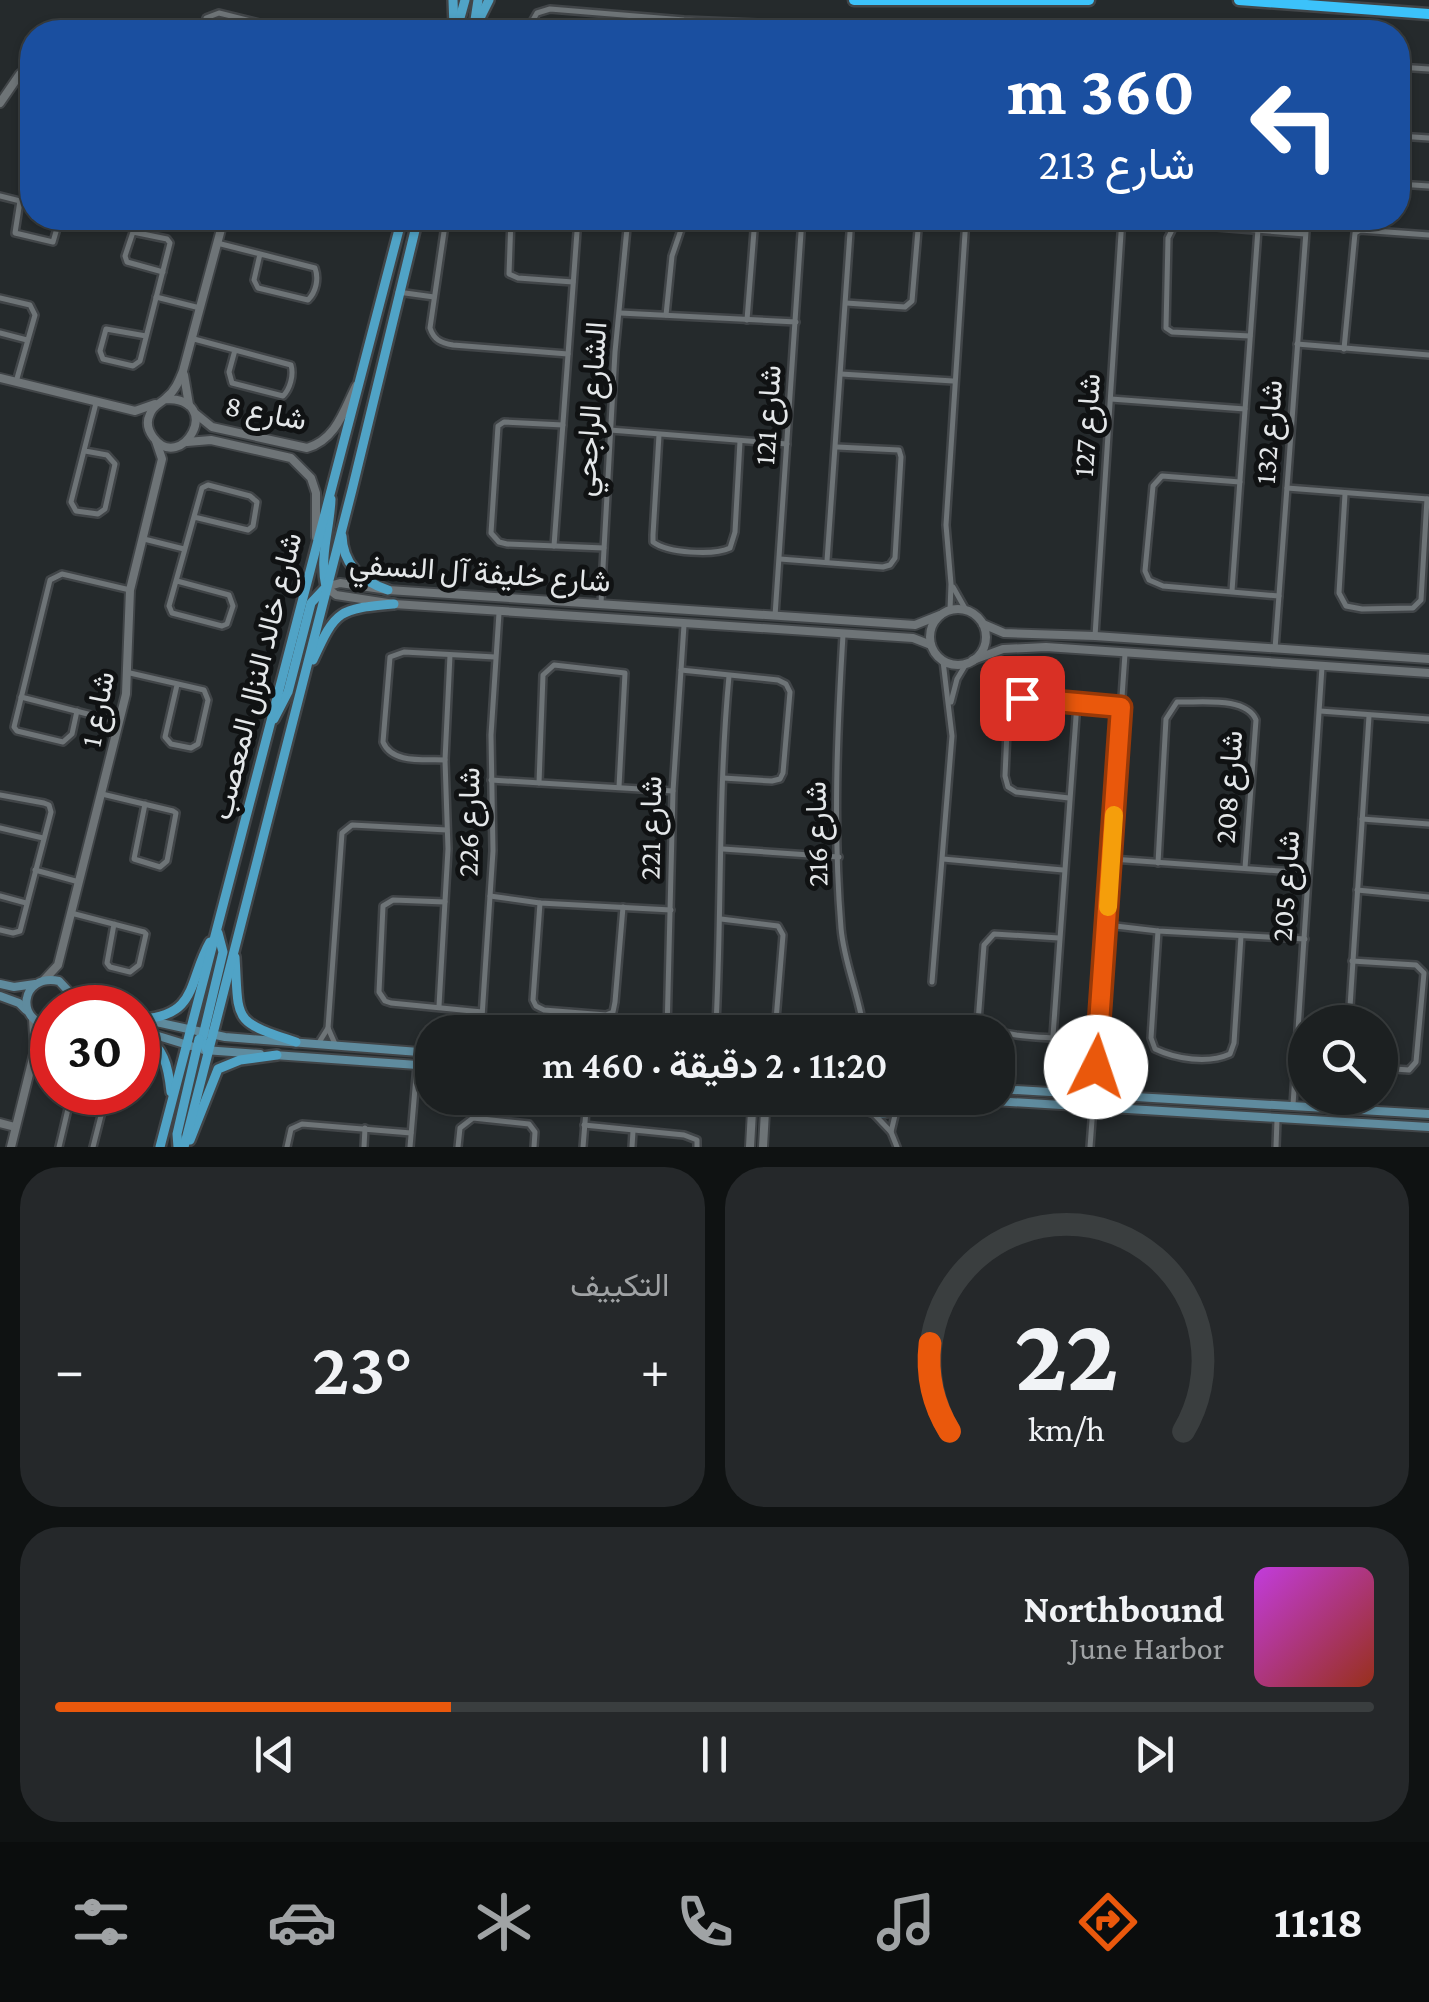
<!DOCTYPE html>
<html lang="ar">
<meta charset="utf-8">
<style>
body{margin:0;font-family:"Crimson Pro",Vazirmatn,serif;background:#25282a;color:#f1f3f6;direction:rtl;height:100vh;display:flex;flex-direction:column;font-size:38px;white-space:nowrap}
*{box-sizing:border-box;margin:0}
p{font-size:32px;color:#a0a3a5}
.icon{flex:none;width:55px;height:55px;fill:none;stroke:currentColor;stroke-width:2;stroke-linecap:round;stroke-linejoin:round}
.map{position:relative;height:1147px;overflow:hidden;direction:ltr}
.drawer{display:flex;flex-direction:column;gap:20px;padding:20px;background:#0f1212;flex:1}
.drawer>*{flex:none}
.hud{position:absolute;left:20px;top:20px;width:1390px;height:210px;border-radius:40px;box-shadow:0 2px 8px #0004,0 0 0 2px #3a3e3f;direction:rtl;background:#1a4fa0;color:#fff;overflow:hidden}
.controls{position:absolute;left:1288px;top:1005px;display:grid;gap:20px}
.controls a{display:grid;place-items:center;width:110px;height:110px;border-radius:50%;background:#1c2021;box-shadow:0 2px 8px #0004,0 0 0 2px #3a3e3f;font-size:50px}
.speed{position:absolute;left:30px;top:985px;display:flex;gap:20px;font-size:50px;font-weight:700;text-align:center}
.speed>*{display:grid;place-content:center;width:130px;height:130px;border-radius:50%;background:#1c2021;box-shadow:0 2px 8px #0004,0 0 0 2px #3a3e3f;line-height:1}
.speed .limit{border:15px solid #d22;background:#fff;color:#111}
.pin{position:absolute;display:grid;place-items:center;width:85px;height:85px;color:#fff;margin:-42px;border-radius:20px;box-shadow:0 5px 15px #0006}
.me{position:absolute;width:110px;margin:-55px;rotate:4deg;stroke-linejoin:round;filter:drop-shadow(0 0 8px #0008)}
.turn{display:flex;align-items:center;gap:35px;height:210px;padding:0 50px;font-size:45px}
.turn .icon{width:130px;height:130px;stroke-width:2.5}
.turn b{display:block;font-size:70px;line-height:85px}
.big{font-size:75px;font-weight:600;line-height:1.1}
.drawer .card{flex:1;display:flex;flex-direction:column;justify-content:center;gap:15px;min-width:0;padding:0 35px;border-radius:40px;background:#25282a}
.drawer .dial{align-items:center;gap:0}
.dial svg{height:260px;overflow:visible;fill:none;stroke:#3a3e3f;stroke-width:7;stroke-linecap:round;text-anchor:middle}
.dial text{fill:#f1f3f6;stroke:none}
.song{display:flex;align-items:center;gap:30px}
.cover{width:120px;height:120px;border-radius:15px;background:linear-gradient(135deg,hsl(290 70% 55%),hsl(10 70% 35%))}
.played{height:10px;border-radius:5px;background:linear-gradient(90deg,#ea580c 30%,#3a3e3f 30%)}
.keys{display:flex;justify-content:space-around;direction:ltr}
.heat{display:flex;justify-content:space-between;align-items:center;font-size:55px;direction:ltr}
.drawer .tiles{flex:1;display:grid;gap:20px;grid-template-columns:1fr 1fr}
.card:last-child{grid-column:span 2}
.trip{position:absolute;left:415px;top:1015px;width:600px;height:100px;border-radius:40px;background:#1c2021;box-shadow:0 2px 8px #0004,0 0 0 2px #3a3e3f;font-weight:600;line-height:100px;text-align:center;direction:rtl}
.tabs{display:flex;height:160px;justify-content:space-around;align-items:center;background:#0b0d0d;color:#a0a3a5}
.tabs .icon{width:70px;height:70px}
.tabs .current{color:#ea580c}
.tabs b{font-size:45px;color:#f1f3f6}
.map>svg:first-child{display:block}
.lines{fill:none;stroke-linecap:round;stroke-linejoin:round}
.minor-casing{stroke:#414548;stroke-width:10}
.tertiary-casing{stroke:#414548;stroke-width:12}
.secondary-casing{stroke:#414548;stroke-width:12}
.primary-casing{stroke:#414548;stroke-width:14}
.motorway-casing{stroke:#414548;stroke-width:15}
.minor{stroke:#6e7477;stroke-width:5}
.tertiary{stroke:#6e7477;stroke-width:8}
.secondary{stroke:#5f8b9e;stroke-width:8}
.primary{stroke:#50a3c6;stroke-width:9}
.motorway{stroke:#3cc2fa;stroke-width:10}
.route-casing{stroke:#983908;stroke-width:25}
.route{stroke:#ea580c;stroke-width:18}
.slow{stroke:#f59e0b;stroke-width:18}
.labels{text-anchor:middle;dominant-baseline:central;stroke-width:10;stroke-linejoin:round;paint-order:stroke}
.street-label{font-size:30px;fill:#e4e7e9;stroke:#101213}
</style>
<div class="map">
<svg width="1429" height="1147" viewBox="0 0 1429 1147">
<rect width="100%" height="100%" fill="#252a2c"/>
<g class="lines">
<g class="minor-casing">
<g id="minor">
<path d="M203,32L206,18L219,13L295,32"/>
<path d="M249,32L252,22"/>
<path d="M526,32L537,13L550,9L684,20L877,28L884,32"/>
<path d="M1398,67L1429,69"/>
<path d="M1398,136L1429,138"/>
<path d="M1398,184L1429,186"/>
<path d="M0,196L32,204"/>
<path d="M20,201L15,233L53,242L60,218"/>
<path d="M446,218L430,328C434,340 441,343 453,345L568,354"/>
<path d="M511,218L509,274L518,278L573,282"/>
<path d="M217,243L315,268C319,279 316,292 308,300L258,288L254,280L260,254"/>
<path d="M398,292L434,297"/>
<path d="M156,297L200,308"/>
<path d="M0,298L30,305L35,315L16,382"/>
<path d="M846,303L905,307L912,301L919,218"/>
<path d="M620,313L796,322"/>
<path d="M666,315L672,256L685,218"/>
<path d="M747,320L755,218"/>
<path d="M0,333L27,340"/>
<path d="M146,336L106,329L100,351L103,359L133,366L140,361L170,243L167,239L133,232L125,256L127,262L163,272"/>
<path d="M1250,336L1172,332L1166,328L1168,238L1173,228L1180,224L1305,234"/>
<path d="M194,339L291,365C294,375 290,389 283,396L232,383L229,372L235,350"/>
<path d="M1297,344L1429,355"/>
<path d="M1344,349L1355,233L1360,230L1429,235"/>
<path d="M841,374L953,381"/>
<path d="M1111,399L1245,409"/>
<path d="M563,425L504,422L498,426L491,533L499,542L507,544L604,548"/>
<path d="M610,430L787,444"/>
<path d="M659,435L653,535V542C668,553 713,556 730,548L735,532L740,441"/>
<path d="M85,451L107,455L115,464L105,509L98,514L76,511L71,502L96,403"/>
<path d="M1240,482L1162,476L1153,486L1145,571L1149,580L1163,586L1279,596"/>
<path d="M1287,488L1428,499"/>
<path d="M1345,494L1339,593L1346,606L1362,609L1413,608L1421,600L1427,499"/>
<path d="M144,539L184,549"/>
<path d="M554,546L578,218"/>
<path d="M780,559L883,567L890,565L895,558L901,457L899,450L837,447"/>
<path d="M827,561L851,218"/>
<path d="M177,581L229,595L233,606L227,624L222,626L172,613L169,606L202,488L208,485L250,496L257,502L253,526L248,530L194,517"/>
<path d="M953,587L966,610"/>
<path d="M1232,591L1258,229"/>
<path d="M601,603L615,352L628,218"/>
<path d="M950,610L951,584L946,525L966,218"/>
<path d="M775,616L802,218"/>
<path d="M843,635C837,733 833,830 841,928C844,964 860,997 864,1032"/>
<path d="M1095,636L1122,218"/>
<path d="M1275,649L1307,218"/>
<path d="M681,670L778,680L786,684L790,692L783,773L780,779L772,781L723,778"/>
<path d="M130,673L204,690L208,700L198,744L191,748L171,744L165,737L177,685"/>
<path d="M21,697L119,722"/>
<path d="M951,702L957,679L966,664"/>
<path d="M77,711L72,734L63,742L17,731L14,727L50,580L62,574L130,590"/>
<path d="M1320,711L1429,719"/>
<path d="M445,760C424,759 392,764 383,742L390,657L404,652L495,657"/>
<path d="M491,780L673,791"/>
<path d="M539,783L543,675L554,665L625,673L619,787"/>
<path d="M102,794L173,811L176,813L167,861L160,867L134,859L145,804"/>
<path d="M0,795L44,803L49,805L51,812L20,931L13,933L0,930"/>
<path d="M1069,798L1016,792L1008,787L1005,776L1008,709L1013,701L1022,698L1121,707"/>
<path d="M1362,819L1429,824"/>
<path d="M0,828L43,838"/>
<path d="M723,849L839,857"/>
<path d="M943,859L1063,870"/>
<path d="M1112,859L1308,873"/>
<path d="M1158,863L1166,719L1177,702C1200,703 1246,696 1256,720L1245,868"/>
<path d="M35,870L79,882"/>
<path d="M1357,890L1429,897"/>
<path d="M0,896L26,903"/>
<path d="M490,896L540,903L671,910"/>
<path d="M445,902L393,900L383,906L379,992L385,1001L391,1003L482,1012"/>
<path d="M540,903L533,1000L536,1006L544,1010L606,1015L613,1012L615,1002L623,907"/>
<path d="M71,913L144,932L146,934L139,965L130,972L110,967L107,963L114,924"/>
<path d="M1107,925L1158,931L1305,939"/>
<path d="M1158,931L1151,1038L1155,1049C1176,1059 1208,1064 1230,1054L1234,1043L1241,936"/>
<path d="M1059,938L994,934L984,945L978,1022C1001,1041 1068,1037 1098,1040"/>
<path d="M1352,961L1416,965L1424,973L1416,1062L1409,1070L1380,1068"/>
<path d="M932,982L952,736L943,661"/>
<path d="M439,1006L448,849L445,760L450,655"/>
<path d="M668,1022L753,1028L771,1026L776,1020L783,935L778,926L721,919"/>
<path d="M1349,1022L1369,716"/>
<path d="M716,1024C722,908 718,792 729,676"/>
<path d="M481,1032L493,851L491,735L499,613"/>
<path d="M667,1032L673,791L684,625"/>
<path d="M1053,1036L1077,703"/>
<path d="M318,1044L328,1028"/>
<path d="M335,1044L328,1028L342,833L352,825L447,830"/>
<path d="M1094,1095L1125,654"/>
<path d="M1293,1105L1322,667"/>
<path d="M873,1113L891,1132L897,1147"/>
<path d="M584,1125L684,1135L697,1140V1147"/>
<path d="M891,1132L896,1111"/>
<path d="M59,1147L72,1092"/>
<path d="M93,1147L107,1092"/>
<path d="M287,1147L291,1129L302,1124L411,1133"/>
<path d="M364,1147L365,1128"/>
<path d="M410,1147L417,1065"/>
<path d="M458,1147L460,1128L473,1118L529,1124L535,1132L534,1147"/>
<path d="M583,1147L587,1098"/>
<path d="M632,1147L633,1131"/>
<path d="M1090,1147L1093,1107"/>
<path d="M1276,1147L1277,1120"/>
</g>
</g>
<g class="tertiary-casing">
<g id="tertiary">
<path d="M0,103L20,74L32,65"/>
<path d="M184,375L189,405"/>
<path d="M0,378L135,411L155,404"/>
<path d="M166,399C226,399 181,475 153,437C148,430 146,422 150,414C153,405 160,404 166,398C175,391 179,381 183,371L224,218"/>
<path d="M196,414L212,427L307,448C336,440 344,410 356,386"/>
<path d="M187,442L211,440L291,458L311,478L316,493V537"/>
<path d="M326,587L340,583L388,590L915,625L940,615"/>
<path d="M326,587L336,595L394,604L913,638L931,645"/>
<circle cx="958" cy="637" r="28"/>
<path d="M983,624L1004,633L1095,636L1429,659"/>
<path d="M973,660L1003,649L1046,647L1429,673"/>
<path d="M44,980L58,965L126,694L130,590L162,459L156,441"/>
<path d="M35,1050L52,1030"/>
<path d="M746,1098L752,1111L750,1147"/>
<path d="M0,1123L15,1127"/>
<path d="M11,1147L35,1050L33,1019"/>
<path d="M763,1147L765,1111L772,1098"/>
</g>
</g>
<g class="secondary-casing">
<g id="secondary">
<path d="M0,984L14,987L35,984"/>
<path d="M72,995L93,1008"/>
<path d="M0,996L19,1003L26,1010"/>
<path d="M138,1018L225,1037L432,1053"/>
<path d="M52,1026C14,1023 20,973 59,981L72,995L73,1008"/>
<path d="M142,1031L191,1046"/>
<path d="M204,1050L260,1054"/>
<path d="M274,1055L432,1066"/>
<path d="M998,1089L1429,1114"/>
<path d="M852,1098C868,1118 893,1119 909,1098"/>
<path d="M943,1098L1429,1127"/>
</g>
</g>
<g class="primary-casing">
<g id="primary">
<path d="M453,0L454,27"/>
<path d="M475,20L478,0"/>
<path d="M456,32L465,0"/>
<path d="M473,32L489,0"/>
<path d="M342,536C343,565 361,581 388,590"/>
<path d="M313,660C336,609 339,609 394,604"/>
<path d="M274,719L288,692L311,603L326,587C319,556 330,529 331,499"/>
<path d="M235,957C239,1021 231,1021 296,1042"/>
<path d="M143,1019C198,1015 188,981 210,942"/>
<path d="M141,1031C164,1049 168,1064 171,1092"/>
<path d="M207,1050L202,1040L223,952L218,933"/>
<path d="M190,1140L218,1069L240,1060L277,1055"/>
<path d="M160,1147L402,218"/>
<path d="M178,1147L177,1134L199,1039"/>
<path d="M184,1147L352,490L418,218"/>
</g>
</g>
<g class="motorway-casing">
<g id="motorway">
<path d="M854,0H1089"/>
<path d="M1239,0L1429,14"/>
</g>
</g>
<use href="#minor" class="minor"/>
<use href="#tertiary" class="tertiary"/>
<use href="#secondary" class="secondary"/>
<use href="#primary" class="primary"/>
<use href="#motorway" class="motorway"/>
</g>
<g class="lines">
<g class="route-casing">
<path id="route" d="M1022,698L1121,707L1096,1067"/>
</g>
<use href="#route" class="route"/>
<path class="slow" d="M1108,907L1114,815"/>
</g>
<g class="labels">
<g class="street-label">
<text transform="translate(590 409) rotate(-86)">الشارع الراجحي</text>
<text transform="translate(266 412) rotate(11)">شارع 8</text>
<text transform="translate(767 415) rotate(-86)">شارع 121</text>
<text transform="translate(1086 425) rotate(-86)">شارع 127</text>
<text transform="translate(1268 432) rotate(-86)">شارع 132</text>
<text transform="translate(480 572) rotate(4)">شارع خليفة آل النسفي</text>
<text transform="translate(256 676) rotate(-76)">شارع خالد النزال المعصب</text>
<text transform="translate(97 709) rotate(-79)">شارع 1</text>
<text transform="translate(1228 787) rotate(-86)">شارع 208</text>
<text transform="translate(468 822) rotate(-89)">شارع 226</text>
<text transform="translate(650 828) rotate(-89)">شارع 221</text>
<text transform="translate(816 834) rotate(-91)">شارع 216</text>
<text transform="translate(1285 886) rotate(-86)">شارع 205</text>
</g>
</g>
</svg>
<div class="controls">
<a><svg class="icon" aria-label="search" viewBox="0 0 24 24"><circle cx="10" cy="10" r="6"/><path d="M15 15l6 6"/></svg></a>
</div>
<div class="speed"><div class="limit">30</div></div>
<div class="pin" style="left:1022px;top:698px;background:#d93025"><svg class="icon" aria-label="arrive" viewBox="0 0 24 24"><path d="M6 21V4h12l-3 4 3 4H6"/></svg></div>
<svg class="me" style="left:1096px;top:1067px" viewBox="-20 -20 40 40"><circle r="19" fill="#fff"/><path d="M0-13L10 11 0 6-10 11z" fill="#ea580c"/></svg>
<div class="trip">11:20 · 2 دقيقة · 460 m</div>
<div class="hud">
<div class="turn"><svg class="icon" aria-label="left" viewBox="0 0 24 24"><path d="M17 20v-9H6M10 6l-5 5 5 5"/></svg><div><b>360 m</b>شارع 213</div></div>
</div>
</div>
<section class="drawer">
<div class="tiles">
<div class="card dial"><svg viewBox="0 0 100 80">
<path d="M14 69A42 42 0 1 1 86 69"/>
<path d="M14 69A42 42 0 0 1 8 42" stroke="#ea580c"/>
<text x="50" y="56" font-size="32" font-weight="700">22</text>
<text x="50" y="72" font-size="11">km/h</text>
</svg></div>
<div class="card"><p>التكييف</p>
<div class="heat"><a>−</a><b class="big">23°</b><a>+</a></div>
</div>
<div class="card">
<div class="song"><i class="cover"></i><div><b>Northbound</b><p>June Harbor</p></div></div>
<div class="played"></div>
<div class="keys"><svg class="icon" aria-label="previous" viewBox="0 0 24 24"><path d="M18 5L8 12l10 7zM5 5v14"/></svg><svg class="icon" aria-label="pause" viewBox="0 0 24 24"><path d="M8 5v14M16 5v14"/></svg><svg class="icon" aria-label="next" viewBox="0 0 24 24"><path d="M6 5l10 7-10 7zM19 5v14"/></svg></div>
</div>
</div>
</section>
<nav class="tabs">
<b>11:18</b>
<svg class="icon current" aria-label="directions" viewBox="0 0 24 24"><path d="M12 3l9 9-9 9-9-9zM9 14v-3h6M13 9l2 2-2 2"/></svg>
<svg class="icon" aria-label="music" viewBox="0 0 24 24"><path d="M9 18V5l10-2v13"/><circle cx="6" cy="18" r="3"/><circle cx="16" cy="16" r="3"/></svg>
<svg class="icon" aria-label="phone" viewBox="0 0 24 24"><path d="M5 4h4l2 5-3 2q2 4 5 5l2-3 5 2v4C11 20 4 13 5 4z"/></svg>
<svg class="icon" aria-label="climate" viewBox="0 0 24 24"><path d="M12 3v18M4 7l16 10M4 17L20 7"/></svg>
<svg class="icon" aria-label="car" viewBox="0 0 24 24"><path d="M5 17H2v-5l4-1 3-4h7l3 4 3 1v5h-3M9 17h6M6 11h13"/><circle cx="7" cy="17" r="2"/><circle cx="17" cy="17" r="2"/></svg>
<svg class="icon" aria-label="filters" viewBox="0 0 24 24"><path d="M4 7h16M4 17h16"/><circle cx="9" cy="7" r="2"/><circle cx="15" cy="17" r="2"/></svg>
</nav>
